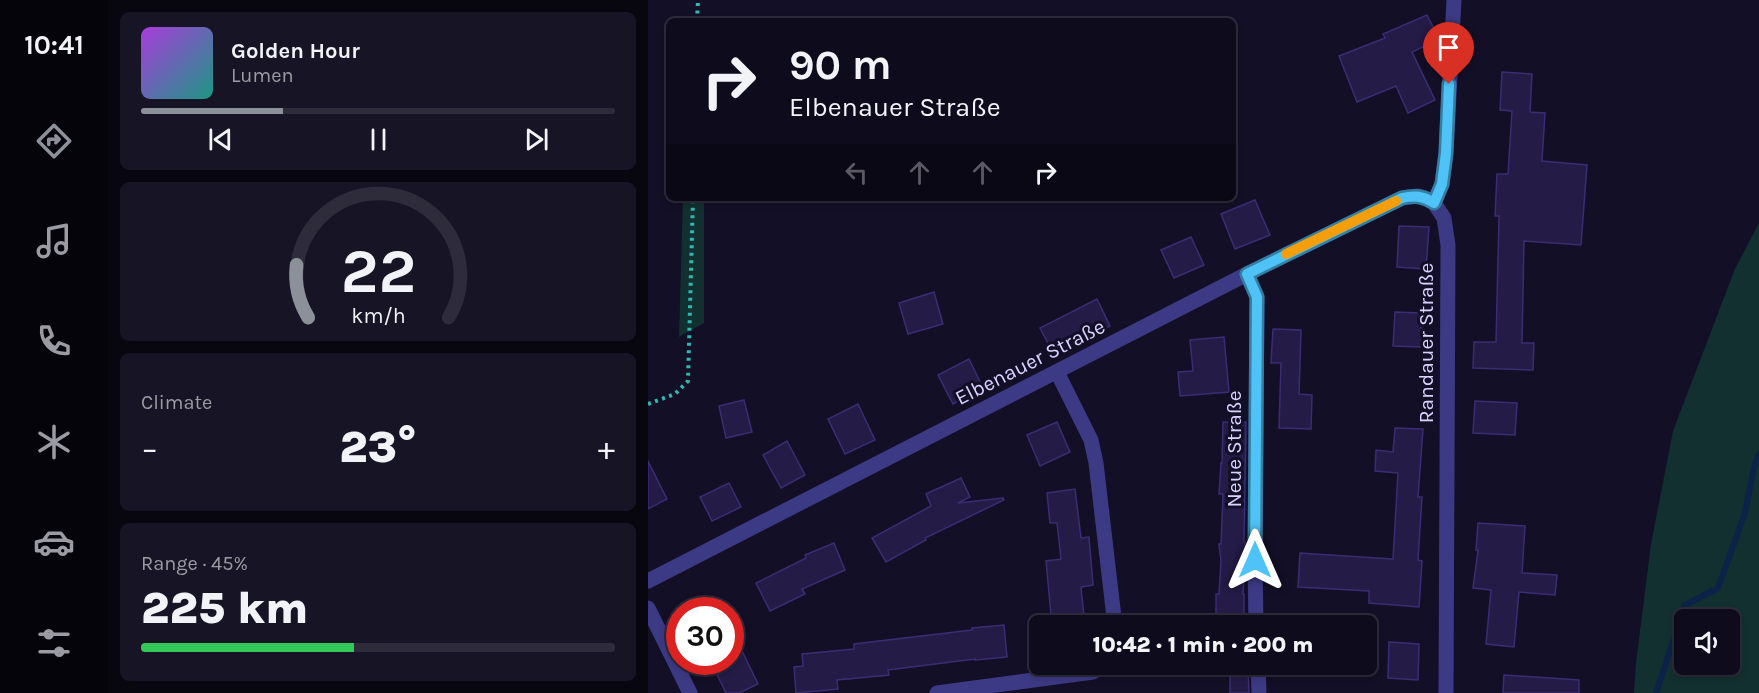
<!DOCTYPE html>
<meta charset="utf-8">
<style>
body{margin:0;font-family:Karla,sans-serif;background:#171425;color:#f1f3f6;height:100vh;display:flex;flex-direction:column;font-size:22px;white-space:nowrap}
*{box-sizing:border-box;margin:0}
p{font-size:20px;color:#9b9ba3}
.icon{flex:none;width:33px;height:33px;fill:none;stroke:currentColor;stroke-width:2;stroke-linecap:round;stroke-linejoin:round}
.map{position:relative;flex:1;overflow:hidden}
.panel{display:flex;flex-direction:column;gap:12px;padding:12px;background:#08060f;width:540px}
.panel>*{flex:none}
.top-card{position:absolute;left:18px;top:18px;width:570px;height:183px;border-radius:9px;box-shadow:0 3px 9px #0003,0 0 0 2px #2e2b3b;background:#0e0b1c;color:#f1f3f6;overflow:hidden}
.tools{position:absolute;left:1026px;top:609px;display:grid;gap:12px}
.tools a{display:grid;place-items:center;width:66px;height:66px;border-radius:9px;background:#0e0b1c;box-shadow:0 3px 9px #0003,0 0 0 2px #2e2b3b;font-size:30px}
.speed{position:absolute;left:18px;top:597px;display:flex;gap:12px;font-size:30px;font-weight:700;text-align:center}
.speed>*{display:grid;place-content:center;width:78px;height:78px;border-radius:50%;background:#0e0b1c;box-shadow:0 3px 9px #0003,0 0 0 2px #2e2b3b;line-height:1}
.speed .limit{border:9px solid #d22;background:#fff;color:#111}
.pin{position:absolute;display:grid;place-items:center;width:51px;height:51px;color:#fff;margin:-62px -26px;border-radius:50% 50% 50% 0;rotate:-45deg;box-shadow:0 0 6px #0007}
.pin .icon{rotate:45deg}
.me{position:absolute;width:66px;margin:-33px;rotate:0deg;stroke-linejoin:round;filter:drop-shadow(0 0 4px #0008)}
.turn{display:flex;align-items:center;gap:21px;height:126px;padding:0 24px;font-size:27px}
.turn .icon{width:78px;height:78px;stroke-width:2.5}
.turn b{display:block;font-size:42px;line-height:51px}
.lanes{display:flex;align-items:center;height:57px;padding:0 24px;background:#0003;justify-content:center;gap:30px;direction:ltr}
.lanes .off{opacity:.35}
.big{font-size:45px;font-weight:800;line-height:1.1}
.panel .widget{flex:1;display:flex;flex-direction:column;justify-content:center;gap:9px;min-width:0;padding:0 21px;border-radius:9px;background:#171425}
.panel .dial{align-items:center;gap:0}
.dial svg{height:156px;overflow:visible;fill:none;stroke:#2e2b3b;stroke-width:7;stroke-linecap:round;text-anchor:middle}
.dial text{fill:#f1f3f6;stroke:none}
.song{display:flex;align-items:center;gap:18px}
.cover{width:72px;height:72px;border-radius:9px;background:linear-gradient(135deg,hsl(280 70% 55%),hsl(170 70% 35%))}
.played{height:6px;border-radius:3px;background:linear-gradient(90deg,#8c9099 30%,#2e2b3b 30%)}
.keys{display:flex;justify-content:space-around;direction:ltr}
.heat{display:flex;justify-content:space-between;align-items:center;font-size:33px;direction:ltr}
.charge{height:9px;border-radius:4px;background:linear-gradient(90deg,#34c759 45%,#2e2b3b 0)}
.trip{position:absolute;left:381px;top:615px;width:348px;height:60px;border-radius:9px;background:#0e0b1c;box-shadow:0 3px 9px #0003,0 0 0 2px #2e2b3b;font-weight:800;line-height:60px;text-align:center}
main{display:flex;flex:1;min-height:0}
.tabs{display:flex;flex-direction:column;width:108px;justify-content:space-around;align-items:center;background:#06040b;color:#9b9ba3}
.tabs .icon{width:42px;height:42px}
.tabs .selected{color:#8c9099}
.tabs b{font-size:27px;color:#f1f3f6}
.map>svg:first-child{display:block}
.green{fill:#12302f;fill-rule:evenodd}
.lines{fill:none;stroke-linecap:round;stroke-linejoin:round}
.stream{stroke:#0c2248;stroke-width:6}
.building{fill:#241b47;stroke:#3b2d73;stroke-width:1.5}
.path{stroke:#2fb8b0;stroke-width:4;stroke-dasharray:3 4.5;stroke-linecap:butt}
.minor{stroke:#3d3a85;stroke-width:15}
.tertiary{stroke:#3d3a85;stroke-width:15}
.route-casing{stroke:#337fa1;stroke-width:15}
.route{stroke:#4fc3f7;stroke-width:10}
.slow{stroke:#f59e0b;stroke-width:10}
.labels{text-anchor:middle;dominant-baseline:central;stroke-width:6;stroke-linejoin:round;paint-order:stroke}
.street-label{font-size:21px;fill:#d9d4ff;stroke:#130f26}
</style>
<main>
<nav class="tabs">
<b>10:41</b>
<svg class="icon selected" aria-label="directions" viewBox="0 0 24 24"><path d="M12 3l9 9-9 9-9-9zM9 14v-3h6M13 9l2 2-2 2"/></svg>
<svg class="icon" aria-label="music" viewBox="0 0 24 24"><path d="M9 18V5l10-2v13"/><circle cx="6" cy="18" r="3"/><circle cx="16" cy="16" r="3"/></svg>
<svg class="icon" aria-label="phone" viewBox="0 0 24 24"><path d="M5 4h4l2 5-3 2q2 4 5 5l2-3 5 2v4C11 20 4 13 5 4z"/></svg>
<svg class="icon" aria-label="climate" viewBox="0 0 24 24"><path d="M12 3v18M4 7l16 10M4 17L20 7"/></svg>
<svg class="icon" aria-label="car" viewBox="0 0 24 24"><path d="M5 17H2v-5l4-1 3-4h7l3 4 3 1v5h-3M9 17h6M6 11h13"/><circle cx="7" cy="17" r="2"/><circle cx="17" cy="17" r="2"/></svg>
<svg class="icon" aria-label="filters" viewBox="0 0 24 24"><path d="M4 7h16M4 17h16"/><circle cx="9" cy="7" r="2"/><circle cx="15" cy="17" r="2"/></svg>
</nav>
<section class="panel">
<div class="widget">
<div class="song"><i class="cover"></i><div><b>Golden Hour</b><p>Lumen</p></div></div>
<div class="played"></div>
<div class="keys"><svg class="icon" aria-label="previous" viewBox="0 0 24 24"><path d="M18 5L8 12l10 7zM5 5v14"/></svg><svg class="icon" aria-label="pause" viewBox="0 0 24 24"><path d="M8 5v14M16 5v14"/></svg><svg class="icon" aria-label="next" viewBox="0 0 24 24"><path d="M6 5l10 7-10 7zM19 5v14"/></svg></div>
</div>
<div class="widget dial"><svg viewBox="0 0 100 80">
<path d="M14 69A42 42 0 1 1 86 69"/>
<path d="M14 69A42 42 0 0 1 8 42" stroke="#8c9099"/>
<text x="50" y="56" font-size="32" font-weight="700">22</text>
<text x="50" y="72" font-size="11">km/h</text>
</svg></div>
<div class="widget"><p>Climate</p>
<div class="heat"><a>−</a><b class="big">23°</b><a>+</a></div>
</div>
<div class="widget"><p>Range · 45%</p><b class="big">225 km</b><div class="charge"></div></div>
</section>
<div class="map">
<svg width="1111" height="693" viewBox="0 0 1111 693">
<rect width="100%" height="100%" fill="#130f26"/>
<g class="green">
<path d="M35,198H56V323L31,337Z"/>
<path d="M1111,223V693H986L988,663L1003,544L1025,431L1087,269ZM1036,620H1082V664H1036Z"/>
</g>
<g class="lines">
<path class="stream" d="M1008,693L1037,605L1070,588L1097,513L1106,467L1111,454"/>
</g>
<g class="building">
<path d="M779,15L791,39L764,52L787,100L760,113L748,86L709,102L691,56L737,38L735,34Z"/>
<path d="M854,72L884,74L882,112L897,113L894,161L939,165L933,245L876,241L874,343H886L885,370L825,368L826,342H848L851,216H847L849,174H860L864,111L852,110Z"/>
<path d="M607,200L622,235L587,249L573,214Z"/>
<path d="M751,226L781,227L778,269L749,267Z"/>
<path d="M543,237L556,265L526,278L513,250Z"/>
<path d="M286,292L295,324L260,334L251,303Z"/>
<path d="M449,299L462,326L406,355L392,328Z"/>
<path d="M747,312L775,313L773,347L745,346Z"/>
<path d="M625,329L653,330L651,394L664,395L663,429L631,428L633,363H623Z"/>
<path d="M576,337L581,392L532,396L530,372L545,371L542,340Z"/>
<path d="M321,359L335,388L305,404L290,375Z"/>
<path d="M96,400L104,432L78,438L71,406Z"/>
<path d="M827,401L869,403L867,435L825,433Z"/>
<path d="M210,404L227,440L197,454L180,419Z"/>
<path d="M409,422L422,452L392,466L379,435Z"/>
<path d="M575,422H598L596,542H597V560L595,594H596V626H568V594H571L573,561L571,544H573L575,494H571L573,463H574Z"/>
<path d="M747,428L775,429L770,497H774L770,560L774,561L771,607L721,603V591L650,587L652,553L745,559L750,473L727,471L728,450L745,452Z"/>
<path d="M139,441L157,475L133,488L115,455Z"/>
<path d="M0,461L19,499L0,509Z"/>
<path d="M313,478L322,497L310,503L355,498L356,500L277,538L278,540L238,562L224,538L283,506L278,494Z"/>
<path d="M81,483L93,507L64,521L52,497Z"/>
<path d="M427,489L433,538L441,537L445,585L433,587L437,626H404L398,561L413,559L409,523H402L399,493Z"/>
<path d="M830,523L877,526L874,573L909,575L907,595L871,592L866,647L838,644L843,590L825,588L830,550H828Z"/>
<path d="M186,543L197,570L154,589L157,594L122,611L108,583L158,558L157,555Z"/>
<path d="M356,625L359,657L327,660V659L240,670L241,675L189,680L190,689L148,693L146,667L155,666L154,654L206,649V644L324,630V628Z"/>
<path d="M82,626L110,684L91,693H78L63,662H82Z"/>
<path d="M741,642L771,644L770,680L740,678Z"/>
<path d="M600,668L601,693H582V669Z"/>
<path d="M856,675L931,680V693H855Z"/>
</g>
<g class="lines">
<g class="path">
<path d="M49,21L50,0"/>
<path d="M0,404L27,394L40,381L45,198"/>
</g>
<g class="minor">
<path d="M786,203L794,184L798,153L806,0"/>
<path d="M599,274L609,297L607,560L608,626"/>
<path d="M409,372L443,440L448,463L467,626"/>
<path d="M0,608L42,693"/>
<path d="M610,664L611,693"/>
<path d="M289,693L445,672L460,664"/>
</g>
<path class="tertiary" d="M0,581L599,274L754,198L770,196L777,198L786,203L796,218L800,245L798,693"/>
</g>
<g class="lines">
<g class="route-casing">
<path id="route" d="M607,560L609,297L599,274L754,198C767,195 775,196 786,203L794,184L798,153L801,84"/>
</g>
<use href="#route" class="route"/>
<path class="slow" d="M638,254L748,201"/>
</g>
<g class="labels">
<g class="street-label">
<text transform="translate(778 343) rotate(-90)">Randauer Straße</text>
<text transform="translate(382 362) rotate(-27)">Elbenauer Straße</text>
<text transform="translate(586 449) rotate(-90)">Neue Straße</text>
</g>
</g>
</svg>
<div class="tools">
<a><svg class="icon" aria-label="sound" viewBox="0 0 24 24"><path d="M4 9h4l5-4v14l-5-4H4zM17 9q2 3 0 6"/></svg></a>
</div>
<div class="speed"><div class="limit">30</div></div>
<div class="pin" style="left:801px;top:84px;background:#d93025"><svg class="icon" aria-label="arrive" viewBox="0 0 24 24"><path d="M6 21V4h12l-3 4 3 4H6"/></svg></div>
<svg class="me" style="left:607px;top:560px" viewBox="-20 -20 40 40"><path d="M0-17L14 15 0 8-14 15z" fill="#4fc3f7" stroke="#fff" stroke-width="4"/></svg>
<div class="trip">10:42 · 1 min · 200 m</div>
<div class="top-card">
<div class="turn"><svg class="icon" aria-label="right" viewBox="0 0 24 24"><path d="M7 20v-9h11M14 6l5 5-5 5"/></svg><div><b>90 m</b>Elbenauer Straße</div></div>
<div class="lanes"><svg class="icon off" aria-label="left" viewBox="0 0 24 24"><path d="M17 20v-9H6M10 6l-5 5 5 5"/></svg><svg class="icon off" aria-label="ahead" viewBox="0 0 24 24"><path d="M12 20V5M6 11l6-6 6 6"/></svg><svg class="icon off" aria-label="ahead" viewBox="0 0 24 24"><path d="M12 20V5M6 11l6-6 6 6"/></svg><svg class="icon" aria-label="right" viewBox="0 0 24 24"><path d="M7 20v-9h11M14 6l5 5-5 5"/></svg></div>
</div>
</div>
</main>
